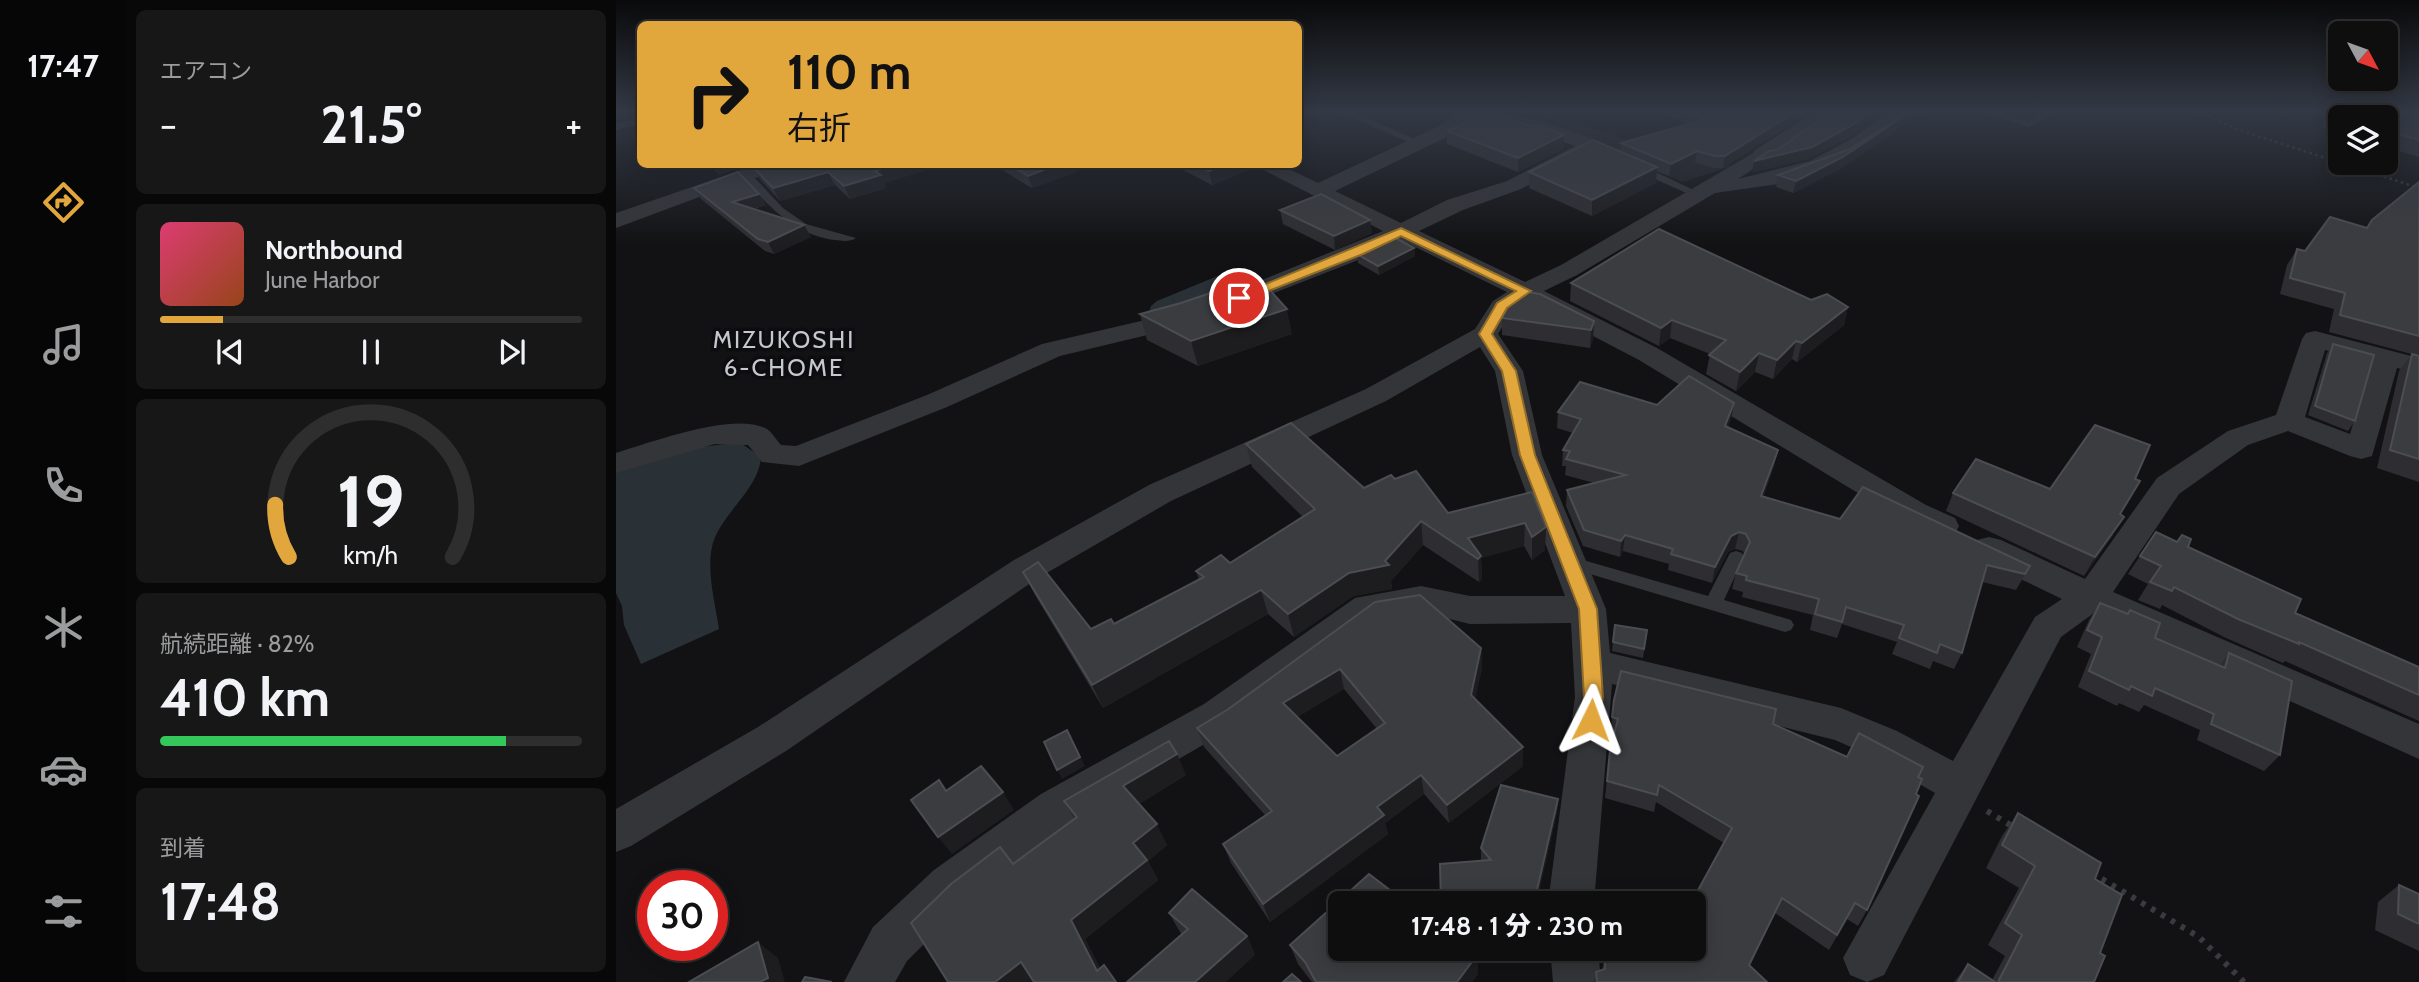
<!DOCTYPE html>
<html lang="ja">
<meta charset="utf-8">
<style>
body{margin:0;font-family:Cabin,"Noto Sans JP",sans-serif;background:#171718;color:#f1f3f6;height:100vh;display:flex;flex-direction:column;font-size:26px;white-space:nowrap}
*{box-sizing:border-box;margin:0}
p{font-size:23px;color:#9b9c9e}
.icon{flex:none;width:38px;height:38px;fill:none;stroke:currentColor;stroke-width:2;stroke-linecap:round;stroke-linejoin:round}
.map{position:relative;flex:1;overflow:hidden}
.panel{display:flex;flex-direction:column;gap:10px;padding:10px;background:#080808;width:490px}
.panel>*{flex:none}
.top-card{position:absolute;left:21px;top:21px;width:665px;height:147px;border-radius:10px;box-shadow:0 4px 18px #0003,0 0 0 2px #2e2e2f;background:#e1a73d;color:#111;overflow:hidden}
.needle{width:46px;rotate:131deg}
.buttons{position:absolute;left:1712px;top:21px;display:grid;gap:14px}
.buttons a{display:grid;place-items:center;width:70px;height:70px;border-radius:10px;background:#0e0e0f;box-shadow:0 4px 18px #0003,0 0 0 2px #2e2e2f;font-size:35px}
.speed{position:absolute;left:21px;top:870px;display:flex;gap:14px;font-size:35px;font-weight:700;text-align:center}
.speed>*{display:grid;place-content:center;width:91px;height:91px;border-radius:50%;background:#0e0e0f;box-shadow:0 4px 18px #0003,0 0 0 2px #2e2e2f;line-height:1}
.speed .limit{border:10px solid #d22;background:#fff;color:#111}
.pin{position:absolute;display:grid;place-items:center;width:60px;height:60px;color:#fff;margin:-30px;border:4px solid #fff;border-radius:50%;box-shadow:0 2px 7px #0007}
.me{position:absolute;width:77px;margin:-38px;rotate:3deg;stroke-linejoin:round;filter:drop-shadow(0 0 5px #0008)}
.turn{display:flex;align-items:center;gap:24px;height:147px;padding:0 35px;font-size:32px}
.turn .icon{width:91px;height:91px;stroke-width:2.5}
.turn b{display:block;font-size:49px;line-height:60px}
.big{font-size:52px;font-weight:800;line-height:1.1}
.panel .widget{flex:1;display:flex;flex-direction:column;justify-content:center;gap:10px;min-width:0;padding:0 24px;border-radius:10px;background:#171718}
.panel .dial{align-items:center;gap:0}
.dial svg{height:182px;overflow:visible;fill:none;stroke:#2e2e2f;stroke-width:7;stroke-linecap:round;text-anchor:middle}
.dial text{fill:#f1f3f6;stroke:none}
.song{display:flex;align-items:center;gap:21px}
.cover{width:84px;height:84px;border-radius:10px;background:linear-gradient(135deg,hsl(340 70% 55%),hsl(20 70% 35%))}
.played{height:7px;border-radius:4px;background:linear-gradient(90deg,#e1a73d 15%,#2e2e2f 15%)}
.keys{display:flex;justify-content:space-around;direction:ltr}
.heat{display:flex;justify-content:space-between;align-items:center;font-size:38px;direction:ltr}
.charge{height:10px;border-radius:5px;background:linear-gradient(90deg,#34c759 82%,#2e2e2f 0)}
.trip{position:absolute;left:712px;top:891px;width:378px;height:70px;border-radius:10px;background:#0e0e0f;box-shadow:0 4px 18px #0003,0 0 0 2px #2e2e2f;font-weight:800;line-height:70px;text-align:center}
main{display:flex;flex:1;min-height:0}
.tabs{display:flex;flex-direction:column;width:126px;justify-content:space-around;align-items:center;background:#060606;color:#9b9c9e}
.tabs .icon{width:49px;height:49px}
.tabs .current{color:#e1a73d}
.tabs b{font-size:32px;color:#f1f3f6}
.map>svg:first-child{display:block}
.built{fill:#1f1f21}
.water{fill:#2a3136}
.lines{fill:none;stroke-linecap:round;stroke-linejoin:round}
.stream{stroke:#2a3136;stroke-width:6}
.path-far1{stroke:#3a3b3f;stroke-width:2.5;stroke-dasharray:2.5 3.5;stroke-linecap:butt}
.path{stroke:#3a3b3f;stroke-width:6;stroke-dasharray:4.5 7;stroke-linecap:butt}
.service{fill:#343538;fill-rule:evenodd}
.minor{fill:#343538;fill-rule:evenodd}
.tertiary{fill:#343538;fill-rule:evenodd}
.wall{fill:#2e2e32;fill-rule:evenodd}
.shaded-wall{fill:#1d1d20}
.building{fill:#3b3c40;stroke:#4b4d52;stroke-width:2;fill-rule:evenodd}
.route{fill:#e1a73d;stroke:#926d28;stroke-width:2}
.labels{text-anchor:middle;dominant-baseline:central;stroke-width:7;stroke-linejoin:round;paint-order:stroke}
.neighbourhood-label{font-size:24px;letter-spacing:2px;fill:#c6c8d0;stroke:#0d0d0f}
</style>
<main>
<nav class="tabs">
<b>17:47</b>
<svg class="icon current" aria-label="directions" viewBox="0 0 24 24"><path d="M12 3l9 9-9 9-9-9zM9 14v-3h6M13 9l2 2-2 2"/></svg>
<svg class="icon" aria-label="music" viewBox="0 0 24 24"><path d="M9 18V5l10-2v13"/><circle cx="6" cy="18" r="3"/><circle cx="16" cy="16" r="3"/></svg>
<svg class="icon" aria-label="phone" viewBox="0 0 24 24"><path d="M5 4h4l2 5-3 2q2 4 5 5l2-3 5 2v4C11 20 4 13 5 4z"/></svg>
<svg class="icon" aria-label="climate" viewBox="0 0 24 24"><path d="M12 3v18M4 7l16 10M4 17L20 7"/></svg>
<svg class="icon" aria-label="car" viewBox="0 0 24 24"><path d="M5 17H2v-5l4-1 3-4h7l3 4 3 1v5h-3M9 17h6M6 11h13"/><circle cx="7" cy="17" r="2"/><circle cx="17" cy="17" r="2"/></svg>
<svg class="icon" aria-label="filters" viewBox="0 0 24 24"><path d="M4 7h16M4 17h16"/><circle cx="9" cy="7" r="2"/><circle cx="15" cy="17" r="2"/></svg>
</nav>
<section class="panel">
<div class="widget"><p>エアコン</p>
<div class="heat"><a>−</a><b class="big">21.5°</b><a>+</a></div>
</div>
<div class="widget">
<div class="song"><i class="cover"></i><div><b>Northbound</b><p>June Harbor</p></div></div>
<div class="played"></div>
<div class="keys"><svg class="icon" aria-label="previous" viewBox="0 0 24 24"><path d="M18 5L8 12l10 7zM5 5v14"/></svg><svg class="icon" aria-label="pause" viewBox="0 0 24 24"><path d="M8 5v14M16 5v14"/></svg><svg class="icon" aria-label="next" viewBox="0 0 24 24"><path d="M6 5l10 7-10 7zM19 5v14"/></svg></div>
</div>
<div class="widget dial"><svg viewBox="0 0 100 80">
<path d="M14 69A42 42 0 1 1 86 69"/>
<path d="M14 69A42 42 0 0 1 8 46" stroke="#e1a73d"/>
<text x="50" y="56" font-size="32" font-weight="700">19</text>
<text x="50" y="72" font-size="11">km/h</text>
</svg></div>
<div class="widget"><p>航続距離 · 82%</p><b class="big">410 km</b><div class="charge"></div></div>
<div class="widget"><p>到着</p><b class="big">17:48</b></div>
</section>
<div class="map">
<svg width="1803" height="982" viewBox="0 0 1803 982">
<rect width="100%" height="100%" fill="#121214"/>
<path class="built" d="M929,112L1028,146L1046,141L1116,166L1067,182L911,120Z"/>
<g class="water">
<path d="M609,273L631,283L532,316L535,306L541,301Z"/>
<path d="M109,444H126L145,457C143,487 111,510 99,537C88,563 99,602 103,629L25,664L8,625L6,606L0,593V470L86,447Z"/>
</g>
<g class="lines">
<path class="stream" d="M0,126L23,122L24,119"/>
<g class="path-far1">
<path d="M1575,110L1632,133L1803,188"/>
<path d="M0,129L24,122"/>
</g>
<g class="path">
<path d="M1371,811L1399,828"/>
<path d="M1476,873L1583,937L1628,982"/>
</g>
<g class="service">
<path d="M727,110H733L808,143L800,145L727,114Z"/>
<path d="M1358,110H1373L1412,121L1433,110H1445L1413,127Z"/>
<path d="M1019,166H1027L1086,194L1077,196L1019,170Z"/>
<path d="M126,173H134L167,208L190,224L240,238C234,242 227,241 219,240C178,235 153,206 126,177Z"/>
<path d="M1120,551L1126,553L1128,557L1108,600L1175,620L1178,625L1175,630L1169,632L947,566L945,562L947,558L953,556L1092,596L1114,553Z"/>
</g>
<g class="minor">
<path d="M847,110C894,110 932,123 975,138L980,148L977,152L905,189L847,210L803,231L909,282L945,265L1141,151L1148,149L1158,155L1122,179L1194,161L1237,138L1273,110H1293L1271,132L1230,159L1162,184L1099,193L961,275L928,291L1041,348L1310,505L1339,518L1343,526L1339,534L1327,538L1288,521L1023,360L910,301L896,311L882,334L907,371L926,455L990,609L994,653L1225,708L1281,731L1337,761L1419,617L1446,599L1361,558L1356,549L1361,540L1373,537L1385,540L1469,579L1541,478L1612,431L1660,415L1686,339L1690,333L1699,331L1803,358V374L1781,368L1756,456L1745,459L1734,456L1672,431L1632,445L1563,494L1497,592L1803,724V759L1478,613L1445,637L1268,975L1251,982L1234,975L1227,958L1319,793L1253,755L1219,740L996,684L978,903H932L959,697L955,623L854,624L805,612L761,620L616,728L455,822L350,902L291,961L279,982H228L257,927L318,870L425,794L588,704L739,598L805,586L854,596H949L896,455L879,371L864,347L770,401L555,501L422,578L170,751L15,846L0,852V809L142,727L398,560L533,485L750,389L859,329L877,301L891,292L785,240L750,257L622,307H604L600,302L604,297L767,231L636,164H663L702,183L821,127ZM862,117L903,126L959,146L891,181L831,200L785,223L719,191L835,135ZM1709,350L1755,362L1734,434L1689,417Z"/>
<path d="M143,164H177L174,168L121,183L0,228V213Z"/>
<path d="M568,311L577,314L581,319L577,324L444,356L331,407L183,466L146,462L132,445L99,444L0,473V453C34,443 118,411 151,429C156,432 161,441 165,445L180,446L311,395L426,344Z"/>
<path d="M934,948H982L985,982H937Z"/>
</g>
<path class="tertiary" d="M1202,110H1228L1157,160H1139L1136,155L1139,150Z"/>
</g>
<g class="wall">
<path d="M682,110H713L692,117L682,113Z"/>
<path d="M1049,110H1197L1107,168H1097L1079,162L1053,176L1041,171L1040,183L976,216L913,188V172L1005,151V143L1073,124L1049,114Z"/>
<path d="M1287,110H1310L1224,169L1177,193L1160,187L1162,175L1234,149L1276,122Z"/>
<path d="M1803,111V157L1769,147V117H1724V133L1705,127L1713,113Z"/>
<path d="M913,126L948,149L902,172L831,144V131Z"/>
<path d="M94,164H134L103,175Z"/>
<path d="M330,164L268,183L270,188L234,199L219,185L164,201L144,179L137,167Z"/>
<path d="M376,164H457L460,172L416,188Z"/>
<path d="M555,164H634L635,169L596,185Z"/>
<path d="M1803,182V356L1713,332L1718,309L1664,294L1671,265L1681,249L1689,251L1751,228Z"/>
<path d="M78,188L143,194L150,205L138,209L188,225L195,237L158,254L149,251L85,199Z"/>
<path d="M664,210L756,233L719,250L667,224Z"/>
<path d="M798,248L799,256L763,275L742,263L741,254Z"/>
<path d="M955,283L1195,300L1232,307L1228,325L1181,362L1176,359L1157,379L1139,372L1120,391L1090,374L1094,354L1054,338L1043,346L954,301Z"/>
<path d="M524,314L676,334L582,366L531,340Z"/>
<path d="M886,318L978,321L977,339L974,348L886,335Z"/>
<path d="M1717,344L1739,421L1732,431L1692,415L1711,353Z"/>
<path d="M1796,354L1803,356V482L1761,468L1783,371Z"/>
<path d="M1118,403L1115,419L1112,427L1162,450L1158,466L1147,497L1224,519L1414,566L1400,590L1366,582L1346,653L1338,669L1317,661L1314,669L1276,654L1281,642L1226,624L1221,638L1194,630L1197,615L1126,597L1127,592L1116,589L1120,573L1128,554L1127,551L1119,549L1112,552L1096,583L1052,570L1053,564L1007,551L1004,557L967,546L950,506L951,490L978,483L949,475L950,466H946L947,450L957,433L941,428L942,412L1041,405Z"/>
<path d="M630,444L748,488L779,479L832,513L916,492L929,550L916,560L908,546L865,558L866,579L863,582L807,545L775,581L776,589L737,596L678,637L652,614L487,708L419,595L407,572L475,629L498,624L583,580L580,571L614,563L687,517L636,467Z"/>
<path d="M1434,489L1497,535L1468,576L1330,511L1337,493Z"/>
<path d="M1572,547L1679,613L1803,667V721L1669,661L1667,663L1608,637L1546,605L1544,609L1522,600L1532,584L1512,574L1524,556Z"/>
<path d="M759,602L865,648L866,668L859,699L907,766L833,823L808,794L769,823L772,834L654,922L615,863L607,844L649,815L588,747L581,728L611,710ZM728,689L761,729L721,756L681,717Z"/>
<path d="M1484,603L1539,638L1603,666L1613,653L1664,755L1648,771L1581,740L1584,730L1528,705L1523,712L1503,703L1501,706L1462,687L1475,654L1461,647L1473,620Z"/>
<path d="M999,625L1031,630L1027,658L996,651Z"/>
<path d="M998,700L1157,724L1231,757L1302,777L1251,910L1242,926L1231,919L1213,950L1159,913L1134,966L1151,982H978L980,972L986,970L989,953L1078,948L1108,843L1040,802L1038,812L989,798L994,750L998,736L994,735Z"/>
<path d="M570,775L523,804L551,845L532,861L542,880L469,939L484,968L332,982L397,864L458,819L448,801Z"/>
<path d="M942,799L941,812L923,890L935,894V903H825L865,860V848Z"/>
<path d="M1402,813L1479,879L1484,953L1478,982H1338L1352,964L1376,980L1389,956L1372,945L1403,888L1370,868L1386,836Z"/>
<path d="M1783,885L1803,894V951L1759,930L1762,902Z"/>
<path d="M553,913L631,936L639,955L566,934L564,932Z"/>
<path d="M674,945L861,955L862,974L856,982H696L682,964Z"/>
</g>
<g class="shaded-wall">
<path d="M691,110H713L692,117Z"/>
<path d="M1182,110H1197L1107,168L1109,156Z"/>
<path d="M1257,110H1269L1236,136L1193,159L1136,173L1138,161Z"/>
<path d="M1297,110H1310L1224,169L1177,193L1180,181L1227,157Z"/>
<path d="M948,135V149L902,172V158Z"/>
<path d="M1081,151L1079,162L1053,176L1055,164Z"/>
<path d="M97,164H134L103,175Z"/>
<path d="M282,164H330L268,183L270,188L234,199L228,186L259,171Z"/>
<path d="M443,164H457L460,172L416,188L412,176Z"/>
<path d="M610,164H634L635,169L596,185L593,171Z"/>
<path d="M1041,167L1040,183L976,216V200Z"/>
<path d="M212,172L219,185L164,201L157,188Z"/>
<path d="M143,194L150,205L122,213L116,202Z"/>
<path d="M754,220L756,233L719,250L718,236Z"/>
<path d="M188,225L195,237L158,254L152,242Z"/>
<path d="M798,248L799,256L763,275L762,266Z"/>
<path d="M1232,307L1228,325L1181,362L1186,343Z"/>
<path d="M671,309L676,334L582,366L575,341Z"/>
<path d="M1056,320L1054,338L1043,346L1045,328Z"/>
<path d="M978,321L977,339L974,348L975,330Z"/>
<path d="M1180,341L1176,359L1157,379L1161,360Z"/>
<path d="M1143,353L1139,372L1120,391L1124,372Z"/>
<path d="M1118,403L1115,419L1106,442L1109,426Z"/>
<path d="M1162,450L1158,466L1141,512L1145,496Z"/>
<path d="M1508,517L1497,535L1468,576L1479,557Z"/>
<path d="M805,521L807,545L775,581L776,589L737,596L678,637L672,614L733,573L769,561Z"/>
<path d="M909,523L908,546L865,558L866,579L863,582L862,559L852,538Z"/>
<path d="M930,527L929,550L916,560V537Z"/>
<path d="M1123,532L1119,549L1112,552L1096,583L1099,567L1115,536Z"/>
<path d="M1009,535L1007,551L1004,557L1005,541Z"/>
<path d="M645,590L652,614L487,708L476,685Z"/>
<path d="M865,648L866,668L856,715L855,695Z"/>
<path d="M724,669L728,689L672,722L667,703Z"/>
<path d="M456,739L469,766L446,779L441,770Z"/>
<path d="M907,747V766L833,823L831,805Z"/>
<path d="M561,754L570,775L518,807L507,786Z"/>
<path d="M805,775L808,794L769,823L772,834L654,922L647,904L761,807Z"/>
<path d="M387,792L398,810L336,854L322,837Z"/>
<path d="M942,799L941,812L921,902V890Z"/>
<path d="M541,824L551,845L532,861L542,880L469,939L491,982L481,971L455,920L517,843Z"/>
<path d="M1166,898L1159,913L1127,980L1133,965Z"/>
<path d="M631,936L639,955L610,982H579Z"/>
<path d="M142,942L162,958L169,982H144Z"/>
<path d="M861,955L862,974L856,982H841Z"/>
<path d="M405,962L419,982H379Z"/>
</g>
<g class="building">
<path d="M1067,110H1182L1109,156H1099L1081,151L1055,164L1005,143L1091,119Z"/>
<path d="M1218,110H1257L1238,124L1196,147L1138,161L1153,151L1161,150Z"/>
<path d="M1287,110H1297L1227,157L1180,181L1162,175L1234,149L1276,122Z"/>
<path d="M1718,110H1798L1803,111V140L1769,130V117H1728L1713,113Z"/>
<path d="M874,112L913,126L918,124L948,135L902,158L831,131Z"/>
<path d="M977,140L1041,167L976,200L913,172Z"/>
<path d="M144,164H282L259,171L265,175L228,186L212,172L157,188L137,167Z"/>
<path d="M392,164H443L412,176Z"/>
<path d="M579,164H610L593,171Z"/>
<path d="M122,172L143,194L116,202L188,225L152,242L142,239L78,188Z"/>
<path d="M1803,182V336L1724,315L1729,293L1674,278L1681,249L1689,251L1714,217L1751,228L1756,220Z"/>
<path d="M705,194L754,220L718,236L664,210Z"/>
<path d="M1043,229L1195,300L1211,294L1232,307L1186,343L1180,341L1161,360L1143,353L1124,372L1093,355L1110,340L1056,320L1045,328L955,283Z"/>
<path d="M778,237L798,248L762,266L741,254Z"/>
<path d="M642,277L671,309L575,341L524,314L565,303Z"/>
<path d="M904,291L924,294L978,321L975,330L886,318L898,296Z"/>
<path d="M1717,344L1758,355L1739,421L1699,406Z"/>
<path d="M1796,354L1803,356V459L1774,450Z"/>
<path d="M1073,376L1118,403L1109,426L1162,450L1145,496L1224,519L1247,487L1414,566L1409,574L1371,565L1346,653L1324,644L1321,653L1283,638L1288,625L1230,607L1226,622L1199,614L1203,599L1130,580L1131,576L1120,573L1134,542L1130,534L1123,532L1115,536L1099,567L1055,554L1057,549L1009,535L1005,541L968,530L951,490L1010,475L950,459L954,451L947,450L965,419L942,412L964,382L1041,405Z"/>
<path d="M675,423L748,488L775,475L779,479L800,471L832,513L916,492L930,527L916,537L909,523L852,538L865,556L862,559L805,521L769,561L773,565L733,573L672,614L645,590L476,685L407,572L422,562L475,629L495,619L498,624L588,577L580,571L605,555L614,563L699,509L630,444Z"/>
<path d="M1479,425L1534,445L1519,479L1524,481L1504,514L1508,517L1479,557L1337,493L1360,459L1434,489Z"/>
<path d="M1540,532L1561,542L1566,535L1575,539L1572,547L1685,599L1679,613L1803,667V695L1683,642V644L1622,619L1558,587L1556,591L1534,582L1545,566L1524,556Z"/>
<path d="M804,595L865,648L855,695L907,747L831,805L805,775L761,807L768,815L647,904L607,844L656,811L581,728L611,710L759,602ZM724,669L769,723L721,756L667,703Z"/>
<path d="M1484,603L1512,614L1514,610L1544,623L1539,638L1609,668L1613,653L1676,681L1664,755L1595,724L1598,714L1539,688L1536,696L1515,686L1513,690L1473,671L1486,637L1471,630Z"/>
<path d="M999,625L1031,630L1028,649L997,642Z"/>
<path d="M1005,671L1160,709L1157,724L1231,757L1243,733L1307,767L1302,777L1306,779L1300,794L1303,796L1251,910L1239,903L1221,935L1166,898L1133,965L1151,982H981L980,972L989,969V953L991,948H1078V903H1075L1116,828L1043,785L1041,795L991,781L994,750L1002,719L996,717L998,700Z"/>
<path d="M451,730L464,757L441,770L428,742Z"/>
<path d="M553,741L561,754L507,786L541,824L517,843L531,860L455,920L481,971L488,965L500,982H418L405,962L379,982H332L295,923L335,884L384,847L397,864L461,817L448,801Z"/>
<path d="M365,766L387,792L322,837L295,800L323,780L330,791Z"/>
<path d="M885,785L942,799L921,890L935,894L932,903H825L824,864L875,860L865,848Z"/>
<path d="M1402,813L1485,863L1479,879L1506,895L1484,953L1489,956L1478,982H1382L1406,935L1389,923L1419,866L1386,845Z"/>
<path d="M753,874L791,903H724V948H852L861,955L841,982H700L689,962L674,945Z"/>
<path d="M1783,885L1803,894V924L1782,914Z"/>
<path d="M576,889L631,936L579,982H511L572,929L553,913Z"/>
<path d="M142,942L152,978L144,982H73Z"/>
<path d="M1352,964L1379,982H1342Z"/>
<path d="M676,974L685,982H667Z"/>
<path d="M189,977L216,982H186Z"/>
</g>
<linearGradient id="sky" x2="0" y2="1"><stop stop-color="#0a0a0b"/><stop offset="0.45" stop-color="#333945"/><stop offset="1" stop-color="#333945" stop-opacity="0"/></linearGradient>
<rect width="1803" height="247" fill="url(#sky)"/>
<path class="route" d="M785,228L915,291L891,308L876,334L900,371L919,455L981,609L987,697L982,726L975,728L968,726L965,720L968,697L963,609L904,455L886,371L863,334L881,303L900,291L785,236L747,254L627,301L616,298Z"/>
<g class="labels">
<g class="neighbourhood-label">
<text x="168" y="339">MIZUKOSHI<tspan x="168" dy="28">6-CHOME</tspan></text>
</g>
</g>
</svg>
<div class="buttons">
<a><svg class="needle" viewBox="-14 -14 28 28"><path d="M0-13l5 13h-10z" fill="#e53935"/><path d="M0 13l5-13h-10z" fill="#9b9c9e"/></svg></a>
<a><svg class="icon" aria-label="layers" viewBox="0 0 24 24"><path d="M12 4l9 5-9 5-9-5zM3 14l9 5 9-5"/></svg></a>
</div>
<div class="speed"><div class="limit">30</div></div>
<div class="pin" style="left:623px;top:298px;background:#d93025"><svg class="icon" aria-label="arrive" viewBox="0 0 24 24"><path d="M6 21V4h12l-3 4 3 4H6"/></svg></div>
<svg class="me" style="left:975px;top:720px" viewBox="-20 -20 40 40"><path d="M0-17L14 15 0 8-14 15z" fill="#e1a73d" stroke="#fff" stroke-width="4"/></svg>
<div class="trip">17:48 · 1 分 · 230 m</div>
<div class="top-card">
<div class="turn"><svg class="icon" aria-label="right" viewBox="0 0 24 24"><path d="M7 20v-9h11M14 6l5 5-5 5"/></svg><div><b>110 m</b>右折</div></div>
</div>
</div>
</main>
